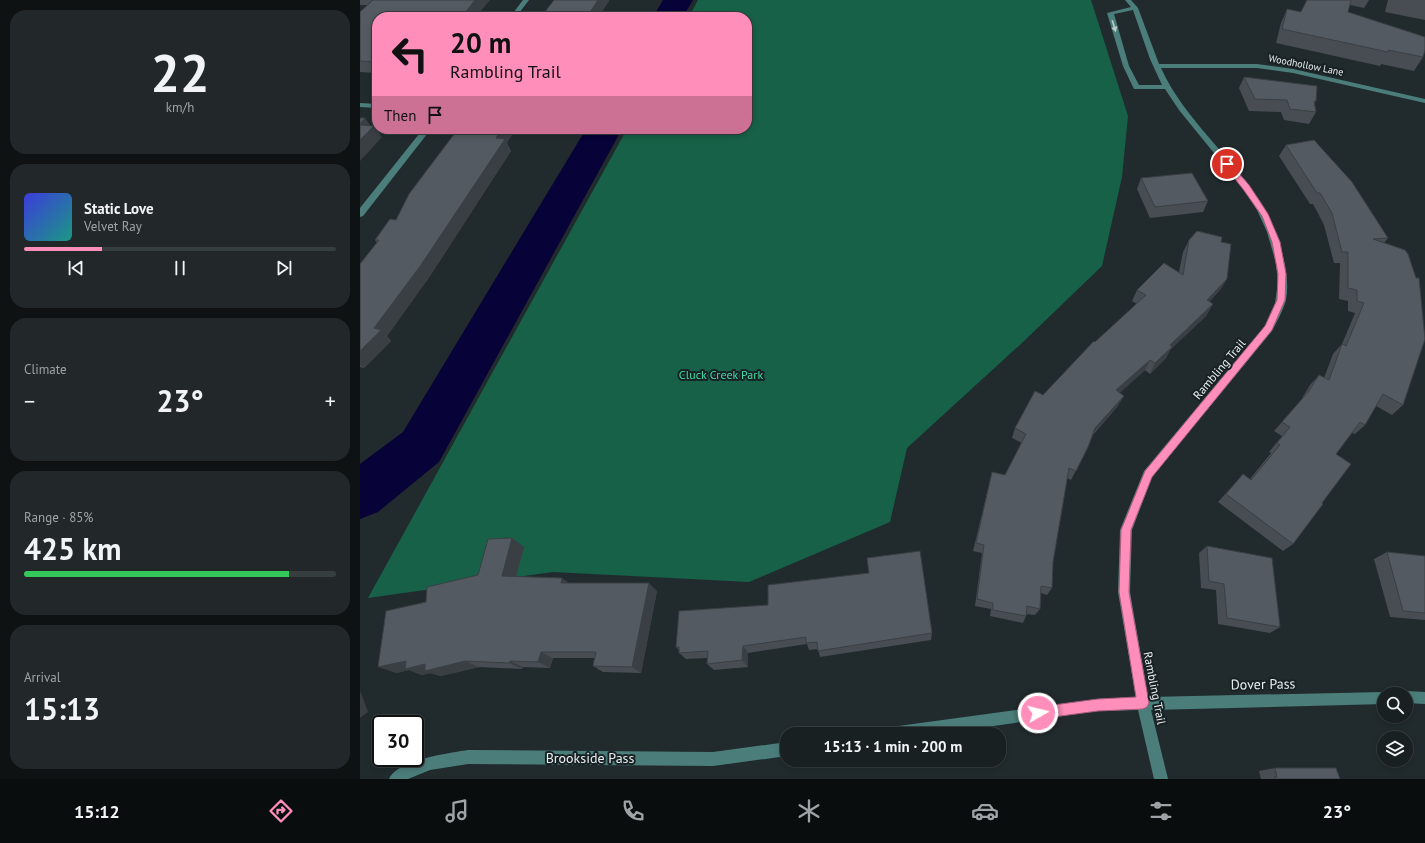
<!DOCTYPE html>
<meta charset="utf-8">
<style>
body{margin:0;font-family:"PT Sans",sans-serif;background:#22282a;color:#f1f3f6;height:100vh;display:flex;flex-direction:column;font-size:15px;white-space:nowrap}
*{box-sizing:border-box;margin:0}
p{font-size:13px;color:#9fa3a5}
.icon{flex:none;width:22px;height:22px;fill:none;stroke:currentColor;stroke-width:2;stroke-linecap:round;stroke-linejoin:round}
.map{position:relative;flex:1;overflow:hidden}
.side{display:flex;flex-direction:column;gap:10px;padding:10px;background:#0e1213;width:360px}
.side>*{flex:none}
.banner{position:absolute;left:12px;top:12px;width:380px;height:122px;border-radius:16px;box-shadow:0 2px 6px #0003,0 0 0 1px #373e40;background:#ff8eba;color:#111;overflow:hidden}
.buttons{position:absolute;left:1017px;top:687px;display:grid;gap:8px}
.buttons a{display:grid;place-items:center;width:36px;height:36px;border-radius:50%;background:#192022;box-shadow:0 2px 6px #0003,0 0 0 1px #373e40;font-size:20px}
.speed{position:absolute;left:12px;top:715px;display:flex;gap:8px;font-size:20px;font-weight:700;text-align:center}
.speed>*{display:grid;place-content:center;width:52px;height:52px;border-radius:50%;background:#192022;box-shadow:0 2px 6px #0003,0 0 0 1px #373e40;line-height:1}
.speed .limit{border:2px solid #111;border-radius:6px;background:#fff;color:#111}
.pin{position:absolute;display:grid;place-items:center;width:34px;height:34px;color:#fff;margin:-17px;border:2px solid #fff;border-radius:50%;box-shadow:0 1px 4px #0007}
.me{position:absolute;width:44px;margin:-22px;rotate:82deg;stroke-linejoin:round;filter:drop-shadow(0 0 3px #0008)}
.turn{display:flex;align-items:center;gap:14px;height:84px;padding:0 12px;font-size:18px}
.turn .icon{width:52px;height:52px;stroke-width:2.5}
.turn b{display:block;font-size:28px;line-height:34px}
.then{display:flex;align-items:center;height:38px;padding:0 12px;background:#0003;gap:8px;font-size:15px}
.big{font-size:30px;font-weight:700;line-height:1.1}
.side .tile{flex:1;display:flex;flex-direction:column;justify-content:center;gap:6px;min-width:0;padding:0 14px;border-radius:16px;background:#22282a}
.side .dial{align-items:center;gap:0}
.dial b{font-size:52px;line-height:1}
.song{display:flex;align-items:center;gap:12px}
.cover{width:48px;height:48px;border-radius:6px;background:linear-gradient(135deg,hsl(240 70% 55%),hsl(170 70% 35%))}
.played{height:4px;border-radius:2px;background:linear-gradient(90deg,#ff8eba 25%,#373e40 25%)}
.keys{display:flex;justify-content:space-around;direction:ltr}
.heat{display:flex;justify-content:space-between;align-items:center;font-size:22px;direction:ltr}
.charge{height:6px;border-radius:3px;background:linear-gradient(90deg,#34c759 85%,#373e40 0)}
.trip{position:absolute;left:420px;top:727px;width:226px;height:40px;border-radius:16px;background:#192022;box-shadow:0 2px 6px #0003,0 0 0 1px #373e40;font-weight:700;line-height:40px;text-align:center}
.menu{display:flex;height:64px;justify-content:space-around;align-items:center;background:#0a0d0e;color:#9fa3a5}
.menu .icon{width:28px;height:28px}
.menu .active{color:#ff8eba}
.menu b{font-size:18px;color:#f1f3f6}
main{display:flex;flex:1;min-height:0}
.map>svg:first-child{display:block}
.green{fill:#166147}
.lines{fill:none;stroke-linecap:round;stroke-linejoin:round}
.river{fill:#070237;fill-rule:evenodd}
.minor{fill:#4b7e7b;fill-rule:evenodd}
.wall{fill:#474d53}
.shaded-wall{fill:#3a3f44}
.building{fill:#535a61;stroke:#3a3f44}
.oneway{fill:#b9cccd}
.route{fill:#ff8eba;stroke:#a65c79}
.labels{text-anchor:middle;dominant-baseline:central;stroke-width:4;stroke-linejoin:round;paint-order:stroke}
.far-street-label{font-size:10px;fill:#e8eef0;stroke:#182124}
.street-label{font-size:12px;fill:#e8eef0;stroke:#182124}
.park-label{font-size:12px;fill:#3fdda6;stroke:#182124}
.near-street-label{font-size:14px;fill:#e8eef0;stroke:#182124}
</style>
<main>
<section class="side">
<div class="tile dial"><b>22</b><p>km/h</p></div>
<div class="tile">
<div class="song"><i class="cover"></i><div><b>Static Love</b><p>Velvet Ray</p></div></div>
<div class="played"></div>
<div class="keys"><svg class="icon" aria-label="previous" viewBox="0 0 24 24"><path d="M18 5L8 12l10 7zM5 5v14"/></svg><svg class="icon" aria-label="pause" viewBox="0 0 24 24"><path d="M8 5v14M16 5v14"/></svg><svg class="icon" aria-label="next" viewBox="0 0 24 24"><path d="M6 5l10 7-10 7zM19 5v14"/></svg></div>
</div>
<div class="tile"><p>Climate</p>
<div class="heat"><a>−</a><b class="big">23°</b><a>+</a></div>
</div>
<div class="tile"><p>Range · 85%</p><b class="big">425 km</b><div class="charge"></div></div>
<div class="tile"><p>Arrival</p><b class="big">15:13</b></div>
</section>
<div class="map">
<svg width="1065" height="779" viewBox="0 0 1065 779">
<rect width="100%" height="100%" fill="#212b2e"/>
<path class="green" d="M338,0H731L768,116L762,177L742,266L663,342L547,448L530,522L389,582L193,572L8,598L267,129H387V17H329Z"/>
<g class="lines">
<g class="river">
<path d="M303,0H333L323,17H293Z"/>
<path d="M226,129H262L79,462L18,512L0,519V464L43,432Z"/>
</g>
<g class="minor">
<path d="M163,0H169L156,17H150Z"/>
<path d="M765,0H771L778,8L799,64H897L933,69L1065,99V103L933,73L897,68H801C825,121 874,158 904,207C912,221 917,236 922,252C926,267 929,284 926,300C923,311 917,321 912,331L792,477L772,530L770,592L788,697L1024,692L1029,694H1024V704L791,710L808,779H794L778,710L737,711L578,734H524L526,729L531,727L737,699L776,698L758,592L760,530L784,471L905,326L915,303L918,284L916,263L907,232L897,210L884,190L819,110L805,89H774L763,66L747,13L771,7ZM773,10L790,59L802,85H779L769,66L754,14Z"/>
<path d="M0,103L17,104V108L0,107Z"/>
<path d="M63,129H71L3,216L0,217V208Z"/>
<path d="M1046,691L1065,692V704L1046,703V694H1041Z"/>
<path d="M427,742V756L353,766L108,764L70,770L48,779H29C37,760 89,753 108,750L353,752Z"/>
</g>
</g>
<g class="wall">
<path d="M0,0H130L17,17V73L0,72V12L8,5H0Z"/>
<path d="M947,0H1009L1004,8L990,5L988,12L1063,57L1054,71L1021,64L1020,66L916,43L921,23L927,9L941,12Z"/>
<path d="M1028,0H1065V20L1025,12Z"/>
<path d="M884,77L956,101L954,104L956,112L949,124L924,120L921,112L889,111L879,88Z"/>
<path d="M147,143L151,151L70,276L27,336L31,341L4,368L0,367V264L17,243L15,240L36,220Z"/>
<path d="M926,145L1028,238L1024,243L1043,405L1032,415L1016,406L1005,425L995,434L992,433L976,454L962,503L933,544L923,551L858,502L883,474L890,479L911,453L909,452L922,436L914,431L941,400L950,385L959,375L964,378L973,354L982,344L995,313L988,311V301L979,299L980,263H974L964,225L953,204H950L919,156Z"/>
<path d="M781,178L848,201L843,212L790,218L777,189Z"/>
<path d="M829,240L861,242L867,279L860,290L849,302L853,304L846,316L810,350L806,358L790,374L785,370L759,393L758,406L733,435L728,447L711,480L707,478L693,562L692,588L687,595L681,593L680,609L675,615L666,614V616L663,623L630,616L631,609L615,606L622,553L613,551L632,472L645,475L662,443L652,438L655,428L683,395L735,342L777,304L772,301L777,290L819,272L823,252Z"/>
<path d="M152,538L164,547L156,577L209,583L297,591L281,673L243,672L233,666L234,658H193L190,668L163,667L162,669L119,667L81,676L70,673L62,675L49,670L36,673L66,602L118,575Z"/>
<path d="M847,546L920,627L910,633L858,624L856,590L841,588L839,553Z"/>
<path d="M1027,552L1065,556V620L1030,617L1014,559Z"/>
<path d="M508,573L572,633L571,640L460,657L458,649L449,650L447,644L388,653V667L354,670L347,664V658L326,659L319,653V650L316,647L408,605Z"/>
<path d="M915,768L980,779H901L899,771Z"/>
</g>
<g class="shaded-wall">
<path d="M115,0H130L116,17H102Z"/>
<path d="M238,0H249V1L239,17H227Z"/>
<path d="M5,118L12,128L14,126L22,137L0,161V124Z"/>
<path d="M142,129H156L147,143L151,151L70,276L27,336L31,341L4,368L0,365V351Z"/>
<path d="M867,279L860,290L840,312L847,300Z"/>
<path d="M853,304L846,316L810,350L806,358L790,374L795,363L810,345Z"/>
<path d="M790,360L785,370L751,401L756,390Z"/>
<path d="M764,396L758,406L730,437L735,428Z"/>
<path d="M152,538L164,547L154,585L142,576Z"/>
<path d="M202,578L213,586L201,583Z"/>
<path d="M289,583L297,591L281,673L272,667Z"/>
<path d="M383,646L388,653V667L382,660Z"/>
<path d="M181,652L193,658L190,668L178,662Z"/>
<path d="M46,661L65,664L105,661L119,667L81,676L70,673L62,675L49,670L36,673L18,667Z"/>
<path d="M150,661L163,667L162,669L149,663Z"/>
<path d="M0,692L1,693L8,712L0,718Z"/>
</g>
<g class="building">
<path d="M13,0H115L102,17H17V65H13L16,62L0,61V12Z"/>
<path d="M194,0H238L227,17H181Z"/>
<path d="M947,0H991L988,12L1065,37V50L1063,57L1028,50V52L922,29L927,9L941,12Z"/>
<path d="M884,77L957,86L956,101H954L956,112L930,109L927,100L895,99Z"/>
<path d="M0,118H5L0,124Z"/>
<path d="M0,125L14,126L0,140Z"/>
<path d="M98,129H142L136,138L145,139L61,265L14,328L21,330L0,351V264L19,240H15L30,219L36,220L49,194Z"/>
<path d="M954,140L992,182L1028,238L1013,239L1045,250L1048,254L1056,278H1059L1065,339L1043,405L1023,394L1005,425L1000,422L976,454L991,464L962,503L963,504L933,544L866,494L883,474L891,480L920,445L917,443L930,427L922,422L949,391L959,375L969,380L982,344L986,346L1004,303L997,301V290L988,288V252H982L972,213L960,193H957L926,145Z"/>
<path d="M832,173L848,201L795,207L781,178Z"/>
<path d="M837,231L862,237L861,242L871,244L867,279L847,300L853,304L810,345L812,347L795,363L790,360L756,390L764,396L735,428L728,447L716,471L709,468L693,562L692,588L681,586L680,609L667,606L666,616L633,610V603L617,599L624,545L616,543L632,472L645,475L666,434L655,428L675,391L683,395L734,341L735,342L786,295L777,290L804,263L823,275L829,240Z"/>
<path d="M152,538L142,576L202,578L201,583H289L272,667L233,666L236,652H181L178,662L150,661L149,663L105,661L65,671V664L45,669L46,661L18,667L26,611L66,602L67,587L118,575L128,539Z"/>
<path d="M847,546L912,558L920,627L867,618L864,584L849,581Z"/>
<path d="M560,551L572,633L458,651L457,642L446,643V637L383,646L382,660L347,664L348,651L319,653V647H316L319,611L408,605V585L509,573L507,558Z"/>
<path d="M1027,552L1065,556V613L1043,611Z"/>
<path d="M915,768H976L980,779H915L914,777H917Z"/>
</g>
<defs><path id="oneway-solid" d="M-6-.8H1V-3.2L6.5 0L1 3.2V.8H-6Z"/></defs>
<use class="oneway" href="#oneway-solid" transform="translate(754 26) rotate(73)"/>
<path class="route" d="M867,161L869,162L889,185L908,214L920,242L926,274L925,300L912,330L792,477L771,530L769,592L789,703L787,707L783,709L738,711L678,719L674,717L672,713L674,709L678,707L738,699L776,697L759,592L761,530L785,471L905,326L917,300L918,274L912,242L902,216L883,189L863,164Z"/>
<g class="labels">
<g class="far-street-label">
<text transform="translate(946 65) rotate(11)">Woodhollow Lane</text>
</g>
<g class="street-label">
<text transform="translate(859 369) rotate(-50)">Rambling Trail</text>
<text transform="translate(795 688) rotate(79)">Rambling Trail</text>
</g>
<g class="park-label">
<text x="361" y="374">Cluck Creek Park</text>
</g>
<g class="near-street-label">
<text transform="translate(903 684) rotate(-1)">Dover Pass</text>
<text x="230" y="758">Brookside Pass</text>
</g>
</g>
</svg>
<div class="buttons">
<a><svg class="icon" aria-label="search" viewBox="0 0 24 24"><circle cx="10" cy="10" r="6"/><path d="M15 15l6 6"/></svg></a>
<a><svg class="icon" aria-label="layers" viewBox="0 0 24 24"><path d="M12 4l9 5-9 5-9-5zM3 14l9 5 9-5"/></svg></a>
</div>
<div class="speed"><div class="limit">30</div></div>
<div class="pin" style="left:867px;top:164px;background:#d93025"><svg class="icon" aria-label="arrive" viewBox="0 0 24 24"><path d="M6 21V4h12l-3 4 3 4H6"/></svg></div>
<svg class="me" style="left:678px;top:713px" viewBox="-20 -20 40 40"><circle r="17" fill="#ff8eba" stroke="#fff" stroke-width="3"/><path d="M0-11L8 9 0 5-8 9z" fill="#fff"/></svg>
<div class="trip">15:13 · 1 min · 200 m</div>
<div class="banner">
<div class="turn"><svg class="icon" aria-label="left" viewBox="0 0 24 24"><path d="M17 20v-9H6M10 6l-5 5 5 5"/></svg><div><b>20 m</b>Rambling Trail</div></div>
<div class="then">Then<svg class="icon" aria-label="arrive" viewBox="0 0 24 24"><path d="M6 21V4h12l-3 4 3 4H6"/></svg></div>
</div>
</div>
</main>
<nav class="menu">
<b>15:12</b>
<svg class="icon active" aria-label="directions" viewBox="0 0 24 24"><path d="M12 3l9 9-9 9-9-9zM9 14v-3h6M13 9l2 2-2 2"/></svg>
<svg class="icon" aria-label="music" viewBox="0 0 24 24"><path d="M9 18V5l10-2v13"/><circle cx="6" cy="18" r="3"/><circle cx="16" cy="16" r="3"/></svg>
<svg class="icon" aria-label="phone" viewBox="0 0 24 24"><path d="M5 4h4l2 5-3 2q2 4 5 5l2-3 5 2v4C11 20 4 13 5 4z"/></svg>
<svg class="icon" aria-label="climate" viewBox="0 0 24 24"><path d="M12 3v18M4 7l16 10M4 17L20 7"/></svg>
<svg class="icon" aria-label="car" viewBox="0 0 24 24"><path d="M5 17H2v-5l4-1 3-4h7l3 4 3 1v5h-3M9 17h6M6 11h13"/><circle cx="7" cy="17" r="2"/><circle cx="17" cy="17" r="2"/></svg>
<svg class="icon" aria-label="filters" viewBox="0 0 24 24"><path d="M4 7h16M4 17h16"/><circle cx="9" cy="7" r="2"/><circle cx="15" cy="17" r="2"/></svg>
<b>23°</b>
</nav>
